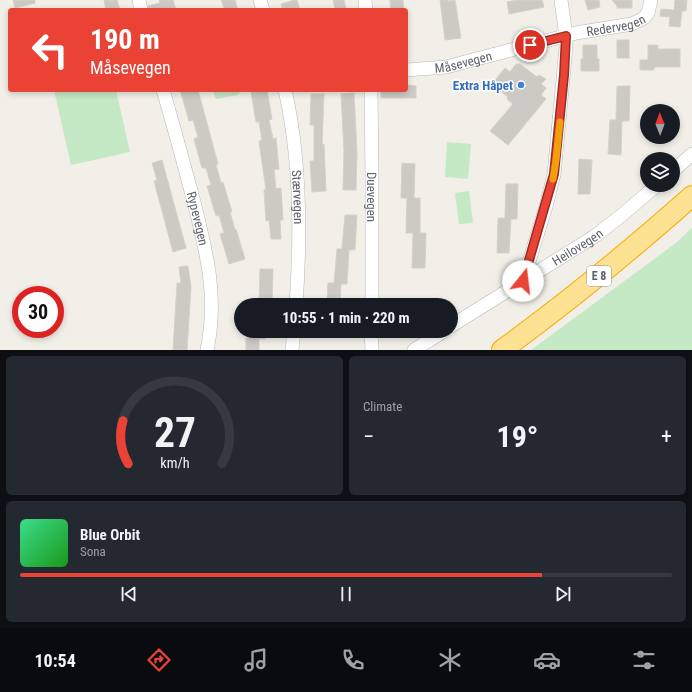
<!DOCTYPE html>
<meta charset="utf-8">
<style>
body{margin:0;font-family:"Roboto Condensed",sans-serif;background:#242831;color:#f1f3f6;height:100vh;display:flex;flex-direction:column;font-size:15px;white-space:nowrap}
*{box-sizing:border-box;margin:0}
p{font-size:13px;color:#9ea1a6}
.icon{flex:none;width:22px;height:22px;fill:none;stroke:currentColor;stroke-width:2;stroke-linecap:round;stroke-linejoin:round}
.map{position:relative;height:350px;overflow:hidden}
.side{display:flex;flex-direction:column;gap:6px;padding:6px;background:#0d0f14;flex:1}
.side>*{flex:none}
.hud{position:absolute;left:8px;top:8px;width:400px;height:84px;border-radius:4px;box-shadow:0 2px 6px #0003;background:#ea4335;color:#fff;overflow:hidden}
.needle{width:26px;rotate:359deg}
.controls{position:absolute;left:640px;top:104px;display:grid;gap:8px}
.controls a{display:grid;place-items:center;width:40px;height:40px;border-radius:50%;background:#171b24;box-shadow:0 2px 6px #0003;font-size:20px}
.speed{position:absolute;left:12px;top:286px;display:flex;gap:8px;font-size:20px;font-weight:700;text-align:center}
.speed>*{display:grid;place-content:center;width:52px;height:52px;border-radius:50%;background:#171b24;box-shadow:0 2px 6px #0003;line-height:1}
.speed .limit{border:6px solid #d22;background:#fff;color:#111}
.pin{position:absolute;display:grid;place-items:center;width:34px;height:34px;color:#fff;margin:-17px;border:2px solid #fff;border-radius:50%;box-shadow:0 1px 4px #0007}
.me{position:absolute;width:44px;margin:-22px;rotate:16deg;stroke-linejoin:round;filter:drop-shadow(0 0 3px #0008)}
.turn{display:flex;align-items:center;gap:14px;height:84px;padding:0 16px;font-size:18px}
.turn .icon{width:52px;height:52px;stroke-width:2.5}
.turn b{display:block;font-size:28px;line-height:34px}
.big{font-size:30px;font-weight:700;line-height:1.1}
.side .card{flex:1;display:flex;flex-direction:column;justify-content:center;gap:6px;min-width:0;padding:0 14px;border-radius:6px;background:#242831}
.side .dial{align-items:center;gap:0}
.dial svg{height:104px;overflow:visible;fill:none;stroke:#363941;stroke-width:7;stroke-linecap:round;text-anchor:middle}
.dial text{fill:#f1f3f6;stroke:none}
.song{display:flex;align-items:center;gap:12px}
.cover{width:48px;height:48px;border-radius:6px;background:linear-gradient(135deg,hsl(150 70% 55%),hsl(120 70% 35%))}
.played{height:4px;border-radius:2px;background:linear-gradient(90deg,#ea4335 80%,#363941 80%)}
.keys{display:flex;justify-content:space-around;direction:ltr}
.heat{display:flex;justify-content:space-between;align-items:center;font-size:22px;direction:ltr}
.side .tiles{flex:1;display:grid;gap:6px;grid-template-columns:1fr 1fr}
.card:last-child{grid-column:span 2}
.trip{position:absolute;left:234px;top:298px;width:224px;height:40px;border-radius:20px;background:#171b24;box-shadow:0 2px 6px #0003;font-weight:700;line-height:40px;text-align:center}
.tabs{display:flex;height:64px;justify-content:space-around;align-items:center;background:#090b0e;color:#9ea1a6}
.tabs .icon{width:28px;height:28px}
.tabs .current{color:#ea4335}
.tabs b{font-size:18px;color:#f1f3f6}
.map>svg:first-child{display:block}
.green{fill:#c5e8c5}
.building{fill:#cccac5;stroke:#d6d1c6}
.lines{fill:none;stroke-linecap:round;stroke-linejoin:round}
.minor-casing{stroke:#b5b8bc;stroke-width:14}
.highway-casing{stroke:#f9ab00;stroke-width:22}
.minor{stroke:#fff;stroke-width:13}
.highway{stroke:#fde293;stroke-width:20}
.route-casing{stroke:#982c22;stroke-width:10}
.route{stroke:#ea4335;stroke-width:7}
.slow{stroke:#f59e0b;stroke-width:7}
.shop-dot{fill:#3f7fe0;stroke:#fff;stroke-width:1.5}
.labels{text-anchor:middle;dominant-baseline:central;stroke-width:3;stroke-linejoin:round;paint-order:stroke}
.shield{fill:#fff;stroke:#8f9295;stroke-width:1}
.shield-label{font-size:12px;font-weight:bold;fill:#5f6368}
.street-label{font-size:13px;fill:#5f6368;stroke:#fff}
.shop-label{font-size:13px;font-weight:bold;fill:#366cbe;stroke:#fff;text-anchor:end}
</style>
<div class="map">
<svg width="692" height="350" viewBox="0 0 692 350">
<rect width="100%" height="100%" fill="#f1efe8"/>
<g class="green">
<path d="M54,90H116L130,152L71,165Z"/>
<path d="M212,90H242L238,95L216,99Z"/>
<path d="M447,142L471,144L468,179L445,177Z"/>
<path d="M469,191L473,223L459,224L455,193Z"/>
<path d="M692,228V350H531L676,243Z"/>
</g>
<g class="building">
<path d="M13,0H35V3L15,8Z"/>
<path d="M104,0H117L120,10H106Z"/>
<path d="M159,0H173L176,10H149L148,6L160,3Z"/>
<path d="M221,0H235L238,10H225Z"/>
<path d="M294,0H297L300,10H283L281,4Z"/>
<path d="M333,0H344L346,10H335Z"/>
<path d="M390,0H403L404,10H391Z"/>
<path d="M440,0H447L448,1L455,0L461,38L445,40Z"/>
<path d="M517,0H542L544,7L509,14L507,2Z"/>
<path d="M585,0H599L600,7L588,10Z"/>
<path d="M612,0H632V8H617V6Z"/>
<path d="M675,0H687L686,11H682L680,27L669,26L670,17L660,16L661,9L674,10Z"/>
<rect x="617" y="40" width="12" height="18"/>
<path d="M583,45H597V59H599V71H581V59H583Z"/>
<path d="M648,45H658V49H680V67H654V70H640V60H648Z"/>
<path d="M516,64H520L537,77L539,75L546,79L541,84L546,88L541,95L546,99L508,145L490,131L513,104L507,99L508,97L492,84L505,68L510,72Z"/>
<path d="M406,85L416,86V98H381V90H406Z"/>
<path d="M617,86H630L629,121H622L621,155L608,154L610,120H616Z"/>
<path d="M180,90H198L218,164L216,165L221,183L223,182L232,212H230L235,230L236,229L245,259L229,264L220,234L224,233L219,215L216,216L207,186L211,185L206,168H202L194,139L198,137L193,120L189,121Z"/>
<path d="M261,90H267L272,119L269,120L273,139L276,138L279,169L274,170L276,189L281,188L283,220H280L281,239H271L269,220L266,221L264,190H266L259,141L262,140L259,122H256L251,92Z"/>
<path d="M354,93L357,153L356,190H343L344,150L341,94Z"/>
<path d="M311,94H324L322,144H324L326,191L312,192L310,161H314V125H310Z"/>
<path d="M579,159L592,160L590,194H578Z"/>
<path d="M162,160L186,248L173,252L154,181L157,180L152,163Z"/>
<path d="M402,163L415,164L414,198H420V233H426L425,268H412L413,233H406L407,198H401Z"/>
<path d="M506,184H518L517,219H511L509,253H497L498,218H505Z"/>
<path d="M345,215H357L355,250H349L347,284H341L340,305H327L328,283H334L337,249H342Z"/>
<path d="M188,266L191,287L187,350H173L177,283H181L179,267Z"/>
<path d="M260,269H273L272,304L259,305Z"/>
<path d="M252,331H265V339H259V350H246V338H252Z"/>
</g>
<g class="lines">
<g class="minor-casing">
<g id="minor">
<path d="M139,0L141,10"/>
<path d="M260,0L263,10"/>
<path d="M365,0L366,10"/>
<path id="s1" d="M406,70L446,67L576,33L632,24L644,18L648,13L651,0"/>
<path id="s2" d="M163,90C174,127 184,165 194,202C207,254 218,297 207,350"/>
<path id="s3" d="M285,90C301,160 301,234 296,305"/>
<path id="s4" d="M371,90L372,176V305"/>
<path d="M673,171L692,154"/>
<path d="M523,281L547,203L554,174L566,47V36L561,0"/>
<path id="s5" d="M451,326L595,236L622,215L657,185"/>
<path d="M371,331L372,350"/>
<path d="M292,350L294,331"/>
<path d="M414,350L444,331"/>
</g>
</g>
<g class="highway-casing">
<path id="highway" d="M502,350C568,302 631,250 692,196"/>
</g>
<use href="#minor" class="minor"/>
<use href="#highway" class="highway"/>
</g>
<g class="lines">
<g class="route-casing">
<path id="route" d="M523,281L554,174L564,75L566,36L530,45"/>
</g>
<use href="#route" class="route"/>
<path class="slow" d="M553,179L556,160L560,122"/>
</g>
<circle class="shop-dot" cx="521" cy="85" r="4"/>
<g class="labels">
<rect class="shield" x="587" y="266" width="24" height="20" rx="3"/>
<g class="shield-label">
<text x="599" y="276">E 8</text>
</g>
<g class="street-label">
<text stroke="none"><textPath href="#s1" startOffset="215">Redervegen</textPath></text>
<text stroke="none"><textPath href="#s1" startOffset="58">Måsevegen</textPath></text>
<text stroke="none"><textPath href="#s3" startOffset="108">Stærvegen</textPath></text>
<text stroke="none"><textPath href="#s4" startOffset="107">Duevegen</textPath></text>
<text stroke="none"><textPath href="#s2" startOffset="133">Rypevegen</textPath></text>
<text stroke="none"><textPath href="#s5" startOffset="149">Heilovegen</textPath></text>
</g>
<g class="shop-label">
<text x="513" y="85">Extra Håpet</text>
</g>
</g>
</svg>
<div class="controls">
<a><svg class="needle" viewBox="-14 -14 28 28"><path d="M0-13l5 13h-10z" fill="#e53935"/><path d="M0 13l5-13h-10z" fill="#9ea1a6"/></svg></a>
<a><svg class="icon" aria-label="layers" viewBox="0 0 24 24"><path d="M12 4l9 5-9 5-9-5zM3 14l9 5 9-5"/></svg></a>
</div>
<div class="speed"><div class="limit">30</div></div>
<div class="pin" style="left:530px;top:45px;background:#d93025"><svg class="icon" aria-label="arrive" viewBox="0 0 24 24"><path d="M6 21V4h12l-3 4 3 4H6"/></svg></div>
<svg class="me" style="left:523px;top:281px" viewBox="-20 -20 40 40"><circle r="19" fill="#fff"/><path d="M0-13L10 11 0 6-10 11z" fill="#ea4335"/></svg>
<div class="trip">10:55 · 1 min · 220 m</div>
<div class="hud">
<div class="turn"><svg class="icon" aria-label="left" viewBox="0 0 24 24"><path d="M17 20v-9H6M10 6l-5 5 5 5"/></svg><div><b>190 m</b>Måsevegen</div></div>
</div>
</div>
<section class="side">
<div class="tiles">
<div class="card dial"><svg viewBox="0 0 100 80">
<path d="M14 69A42 42 0 1 1 86 69"/>
<path d="M14 69A42 42 0 0 1 10 36" stroke="#ea4335"/>
<text x="50" y="56" font-size="32" font-weight="700">27</text>
<text x="50" y="72" font-size="11">km/h</text>
</svg></div>
<div class="card"><p>Climate</p>
<div class="heat"><a>−</a><b class="big">19°</b><a>+</a></div>
</div>
<div class="card">
<div class="song"><i class="cover"></i><div><b>Blue Orbit</b><p>Sona</p></div></div>
<div class="played"></div>
<div class="keys"><svg class="icon" aria-label="previous" viewBox="0 0 24 24"><path d="M18 5L8 12l10 7zM5 5v14"/></svg><svg class="icon" aria-label="pause" viewBox="0 0 24 24"><path d="M8 5v14M16 5v14"/></svg><svg class="icon" aria-label="next" viewBox="0 0 24 24"><path d="M6 5l10 7-10 7zM19 5v14"/></svg></div>
</div>
</div>
</section>
<nav class="tabs">
<b>10:54</b>
<svg class="icon current" aria-label="directions" viewBox="0 0 24 24"><path d="M12 3l9 9-9 9-9-9zM9 14v-3h6M13 9l2 2-2 2"/></svg>
<svg class="icon" aria-label="music" viewBox="0 0 24 24"><path d="M9 18V5l10-2v13"/><circle cx="6" cy="18" r="3"/><circle cx="16" cy="16" r="3"/></svg>
<svg class="icon" aria-label="phone" viewBox="0 0 24 24"><path d="M5 4h4l2 5-3 2q2 4 5 5l2-3 5 2v4C11 20 4 13 5 4z"/></svg>
<svg class="icon" aria-label="climate" viewBox="0 0 24 24"><path d="M12 3v18M4 7l16 10M4 17L20 7"/></svg>
<svg class="icon" aria-label="car" viewBox="0 0 24 24"><path d="M5 17H2v-5l4-1 3-4h7l3 4 3 1v5h-3M9 17h6M6 11h13"/><circle cx="7" cy="17" r="2"/><circle cx="17" cy="17" r="2"/></svg>
<svg class="icon" aria-label="filters" viewBox="0 0 24 24"><path d="M4 7h16M4 17h16"/><circle cx="9" cy="7" r="2"/><circle cx="15" cy="17" r="2"/></svg>
</nav>
